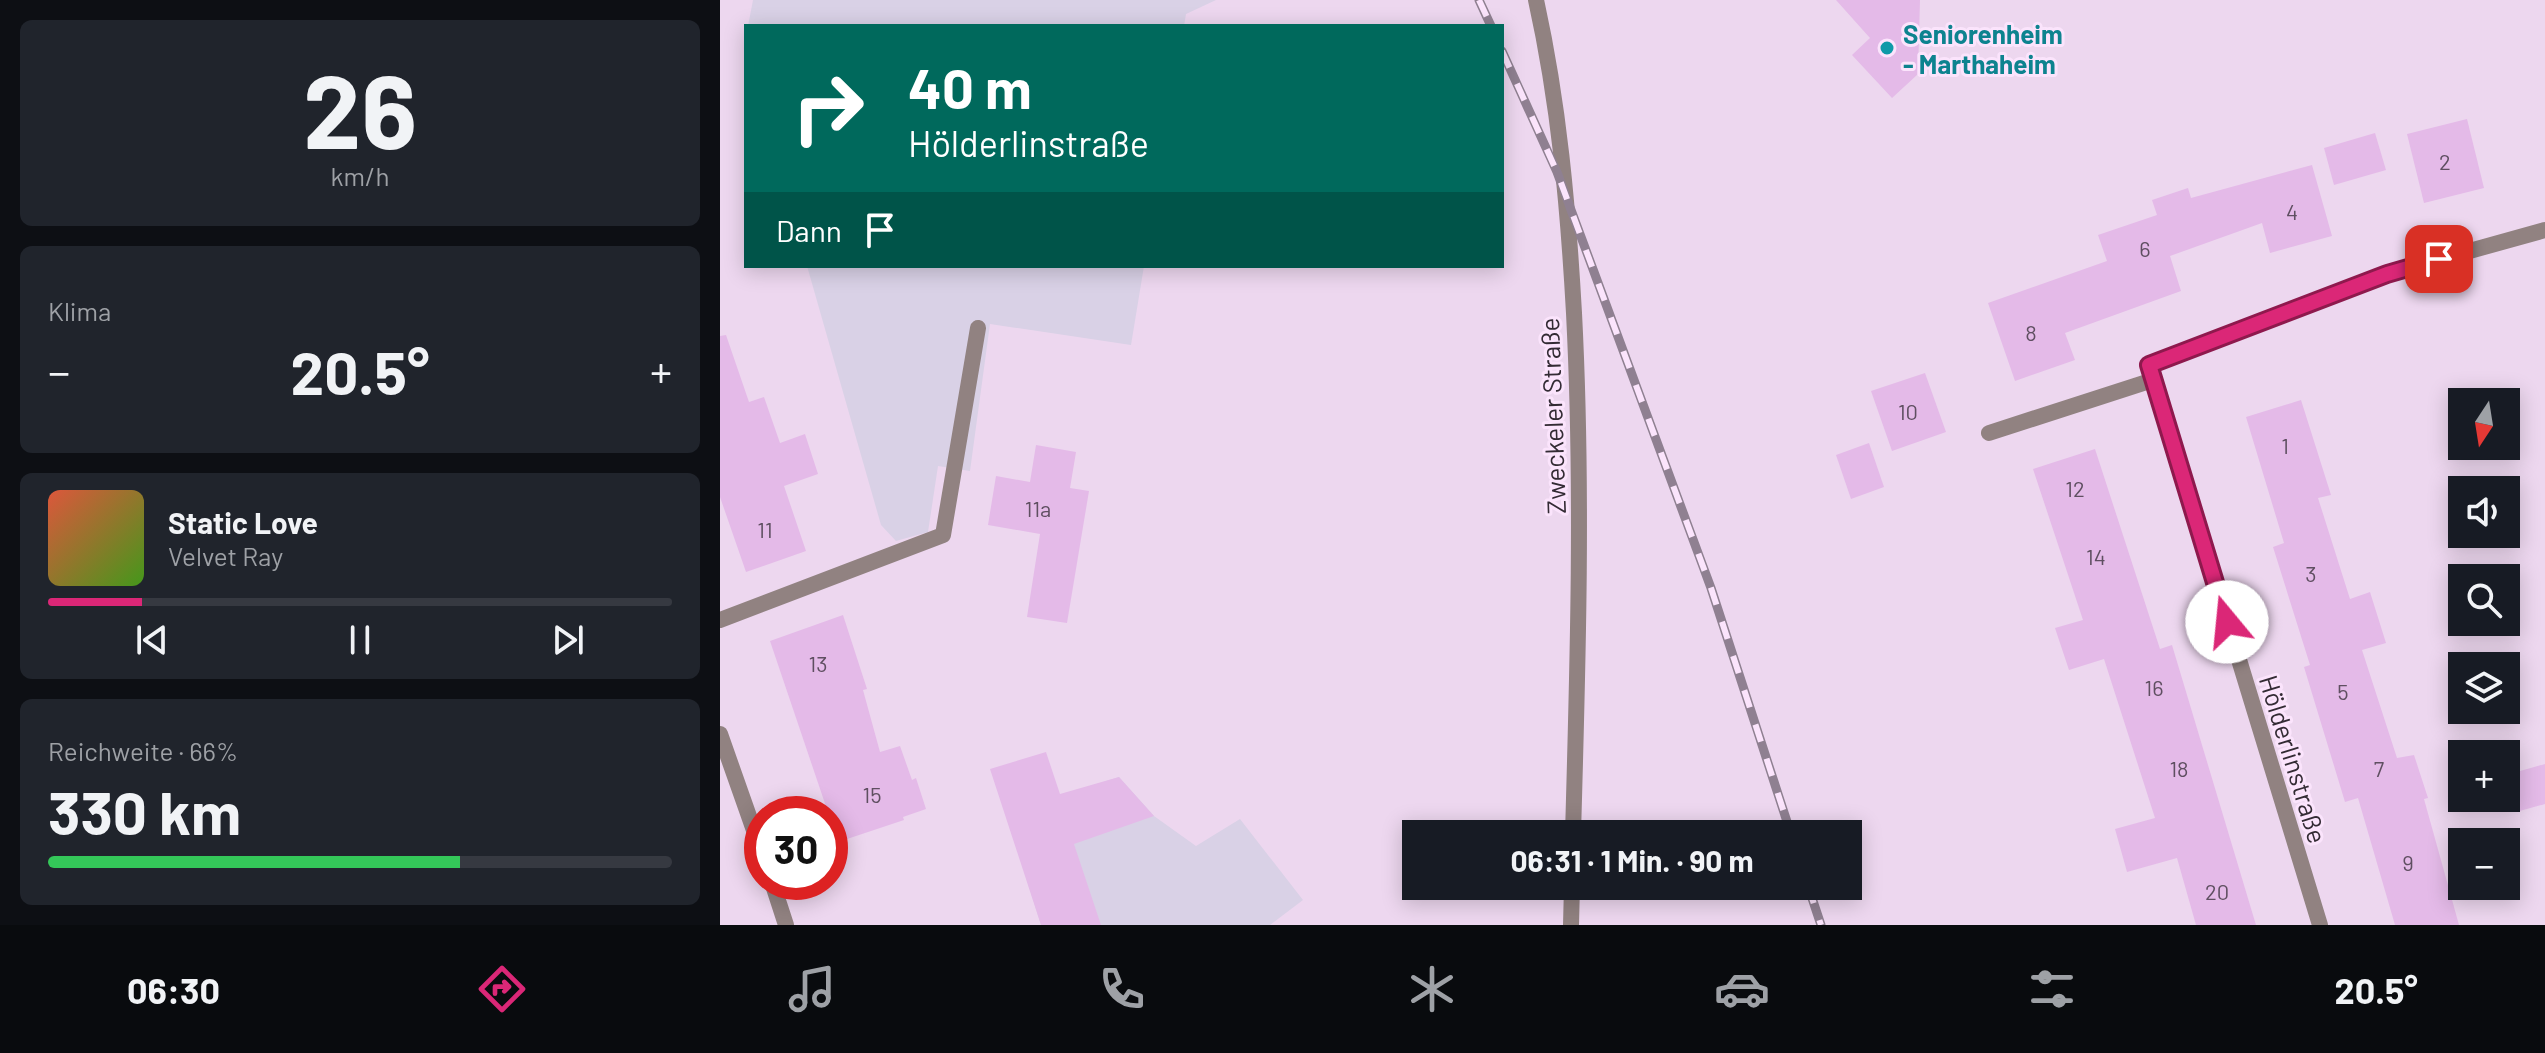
<!DOCTYPE html>
<html lang="de">
<meta charset="utf-8">
<style>
body{margin:0;font-family:Barlow,sans-serif;background:#20242c;color:#f1f3f6;height:100vh;display:flex;flex-direction:column;font-size:30px;white-space:nowrap}
*{box-sizing:border-box;margin:0}
p{font-size:26px;color:#9ea1a6}
.icon{flex:none;width:44px;height:44px;fill:none;stroke:currentColor;stroke-width:2;stroke-linecap:round;stroke-linejoin:round}
.map{position:relative;flex:1;overflow:hidden}
.side{display:flex;flex-direction:column;gap:20px;padding:20px;background:#0d0f14;width:720px}
.side>*{flex:none}
.banner{position:absolute;left:24px;top:24px;width:760px;height:244px;border-radius:0px;box-shadow:0 4px 20px #0003;background:#00695c;color:#fff;overflow:hidden}
.needle{width:52px;rotate:192deg}
.buttons{position:absolute;left:1728px;top:388px;display:grid;gap:16px}
.buttons a{display:grid;place-items:center;width:72px;height:72px;border-radius:0px;background:#171b24;box-shadow:0 4px 20px #0003;font-size:40px}
.speed{position:absolute;left:24px;top:796px;display:flex;gap:16px;font-size:40px;font-weight:700;text-align:center}
.speed>*{display:grid;place-content:center;width:104px;height:104px;border-radius:50%;background:#171b24;box-shadow:0 4px 20px #0003;line-height:1}
.speed .limit{border:12px solid #d22;background:#fff;color:#111}
.pin{position:absolute;display:grid;place-items:center;width:68px;height:68px;color:#fff;margin:-34px;border-radius:16px;box-shadow:0 4px 12px #0006}
.me{position:absolute;width:88px;margin:-44px;rotate:343deg;stroke-linejoin:round;filter:drop-shadow(0 0 6px #0008)}
.turn{display:flex;align-items:center;gap:28px;height:168px;padding:0 32px;font-size:36px}
.turn .icon{width:104px;height:104px;stroke-width:2.5}
.turn b{display:block;font-size:56px;line-height:68px}
.then{display:flex;align-items:center;height:76px;padding:0 32px;background:#0003;gap:16px;font-size:30px}
.big{font-size:60px;font-weight:700;line-height:1.1}
.side .widget{flex:1;display:flex;flex-direction:column;justify-content:center;gap:12px;min-width:0;padding:0 28px;border-radius:12px;background:#20242c}
.side .dial{align-items:center;gap:0}
.dial b{font-size:104px;line-height:1}
.song{display:flex;align-items:center;gap:24px}
.cover{width:96px;height:96px;border-radius:12px;background:linear-gradient(135deg,hsl(10 70% 55%),hsl(100 70% 35%))}
.played{height:8px;border-radius:4px;background:linear-gradient(90deg,#db2777 15%,#363941 15%)}
.keys{display:flex;justify-content:space-around;direction:ltr}
.heat{display:flex;justify-content:space-between;align-items:center;font-size:44px;direction:ltr}
.charge{height:12px;border-radius:6px;background:linear-gradient(90deg,#34c759 66%,#363941 0)}
.trip{position:absolute;left:682px;top:820px;width:460px;height:80px;border-radius:0px;background:#171b24;box-shadow:0 4px 20px #0003;font-weight:700;line-height:80px;text-align:center}
.tabs{display:flex;height:128px;justify-content:space-around;align-items:center;background:#090b0e;color:#9ea1a6}
.tabs .icon{width:56px;height:56px}
.tabs .current{color:#db2777}
.tabs b{font-size:36px;color:#f1f3f6}
main{display:flex;flex:1;min-height:0}
.map>svg:first-child{display:block}
.commercial{fill:#d9d1e6}
.building{fill:#e4bae8}
.lines{fill:none;stroke-linecap:round;stroke-linejoin:round}
.service{stroke:#918281;stroke-width:16}
.minor{stroke:#918281;stroke-width:16}
.tertiary{stroke:#918281;stroke-width:16}
.rail-casing{stroke:#8f8091;stroke-width:9}
.rail{stroke:#fbe4fc;stroke-width:6;stroke-dasharray:18;stroke-linecap:butt}
.route-casing{stroke:#8e194d;stroke-width:20}
.route{stroke:#db2777;stroke-width:14}
.culture-dot{fill:#0f9aa8;stroke:#fbe4fc;stroke-width:3}
.labels{text-anchor:middle;dominant-baseline:central;stroke-width:6;stroke-linejoin:round;paint-order:stroke}
.number-label{font-size:22px;fill:#5f4f61}
.culture-label{font-size:26px;font-weight:bold;fill:#0d838f;stroke:#fbe4fc;text-anchor:start}
.street-label{font-size:26px;fill:#332b34;stroke:#fbe4fc}
</style>
<main>
<section class="side">
<div class="widget dial"><b>26</b><p>km/h</p></div>
<div class="widget"><p>Klima</p>
<div class="heat"><a>−</a><b class="big">20.5°</b><a>+</a></div>
</div>
<div class="widget">
<div class="song"><i class="cover"></i><div><b>Static Love</b><p>Velvet Ray</p></div></div>
<div class="played"></div>
<div class="keys"><svg class="icon" aria-label="previous" viewBox="0 0 24 24"><path d="M18 5L8 12l10 7zM5 5v14"/></svg><svg class="icon" aria-label="pause" viewBox="0 0 24 24"><path d="M8 5v14M16 5v14"/></svg><svg class="icon" aria-label="next" viewBox="0 0 24 24"><path d="M6 5l10 7-10 7zM19 5v14"/></svg></div>
</div>
<div class="widget"><p>Reichweite · 66%</p><b class="big">330 km</b><div class="charge"></div></div>
</section>
<div class="map">
<svg width="1825" height="925" viewBox="0 0 1825 925">
<rect width="100%" height="100%" fill="#edd7ef"/>
<g class="commercial">
<path d="M33,0H496L466,14L464,26H28Z"/>
<path d="M87,266H424L411,345L270,324L250,471L218,466L208,532L176,541L161,525Z"/>
<path d="M399,777L434,816L476,846L520,819L583,900L550,925H321L286,813Z"/>
</g>
<g class="building">
<path d="M1116,0H1200L1198,74L1172,98L1132,55L1150,38Z"/>
<path d="M1747,119L1764,188L1704,203L1687,134Z"/>
<path d="M1655,133L1666,170L1614,185L1604,148Z"/>
<path d="M1592,165L1612,236L1550,253L1542,223L1450,256L1461,291L1345,333L1355,360L1295,381L1268,303L1387,261L1378,235L1437,215L1432,200L1468,188L1471,198Z"/>
<path d="M6,335L29,402L44,397L60,443L85,434L98,474L64,486L86,551L26,572L0,497V336Z"/>
<path d="M1205,373L1226,432L1172,451L1151,391Z"/>
<path d="M1581,400L1611,495L1598,498L1630,599L1650,592L1666,643L1642,650L1677,758L1694,755L1708,798L1704,799L1739,925H1675L1638,798L1625,802L1584,667L1590,665L1553,547L1564,543L1526,417Z"/>
<path d="M1149,443L1164,487L1131,499L1116,455Z"/>
<path d="M316,445L356,452L350,488L369,491L347,623L307,617L320,534L268,525L276,476L310,482Z"/>
<path d="M1375,449L1440,649L1452,645L1536,925H1476L1457,858L1407,872L1395,829L1435,818L1384,659L1349,670L1335,628L1363,620L1313,469Z"/>
<path d="M123,615L147,689L143,690L160,752L180,746L192,780L196,778L206,809L183,817L184,820L118,842L50,641Z"/>
<path d="M326,752L340,794L399,777L434,816L354,844L381,925H321L270,769Z"/>
<path d="M1825,764V804L1796,812L1786,775Z"/>
</g>
<g class="lines">
<g class="service">
<path d="M1269,433L1433,380"/>
<path d="M0,620L223,535L258,328"/>
</g>
<g class="minor">
<path d="M0,734L42,853"/>
<path d="M52,882L66,925"/>
<path d="M1600,925L1429,365L1667,274L1825,230"/>
</g>
<g class="tertiary">
<path d="M816,0C839,104 848,206 854,313C863,487 858,660 853,834"/>
<path d="M851,925L852,886"/>
</g>
<g class="rail-casing">
<g id="rail">
<path d="M759,0L771,26"/>
<path d="M782,51L837,172L991,588L1071,834"/>
<path d="M1088,886L1101,925"/>
</g>
</g>
<use href="#rail" class="rail"/>
</g>
<g class="lines">
<g class="route-casing">
<path id="route" d="M1507,622L1429,365L1667,274L1719,259"/>
</g>
<use href="#route" class="route"/>
</g>
<circle class="culture-dot" cx="1167" cy="48" r="8"/>
<g class="labels">
<g class="number-label">
<text x="1725" y="161">2</text>
<text x="1572" y="211">4</text>
<text x="1425" y="248">6</text>
<text x="1311" y="332">8</text>
<text x="1188" y="411">10</text>
<text x="1565" y="445">1</text>
<text x="1355" y="488">12</text>
<text x="318" y="508">11a</text>
<text x="45" y="529">11</text>
<text x="1376" y="556">14</text>
<text x="1591" y="573">3</text>
<text x="98" y="663">13</text>
<text x="1434" y="687">16</text>
<text x="1623" y="691">5</text>
<text x="1459" y="768">18</text>
<text x="1659" y="768">7</text>
<text x="152" y="794">15</text>
<text x="1688" y="862">9</text>
<text x="1497" y="891">20</text>
</g>
<g class="culture-label">
<text x="1183" y="33">Seniorenheim<tspan x="1183" dy="30">- Marthaheim</tspan></text>
</g>
<g class="street-label">
<text transform="translate(832 416) rotate(-92)">Zweckeler Straße</text>
<text transform="translate(1574 759) rotate(73)">Hölderlinstraße</text>
</g>
</g>
</svg>
<div class="buttons">
<a><svg class="needle" viewBox="-14 -14 28 28"><path d="M0-13l5 13h-10z" fill="#e53935"/><path d="M0 13l5-13h-10z" fill="#9ea1a6"/></svg></a>
<a><svg class="icon" aria-label="sound" viewBox="0 0 24 24"><path d="M4 9h4l5-4v14l-5-4H4zM17 9q2 3 0 6"/></svg></a>
<a><svg class="icon" aria-label="search" viewBox="0 0 24 24"><circle cx="10" cy="10" r="6"/><path d="M15 15l6 6"/></svg></a>
<a><svg class="icon" aria-label="layers" viewBox="0 0 24 24"><path d="M12 4l9 5-9 5-9-5zM3 14l9 5 9-5"/></svg></a>
<a>+</a>
<a>−</a>
</div>
<div class="speed"><div class="limit">30</div></div>
<div class="pin" style="left:1719px;top:259px;background:#d93025"><svg class="icon" aria-label="arrive" viewBox="0 0 24 24"><path d="M6 21V4h12l-3 4 3 4H6"/></svg></div>
<svg class="me" style="left:1507px;top:622px" viewBox="-20 -20 40 40"><circle r="19" fill="#fff"/><path d="M0-13L10 11 0 6-10 11z" fill="#db2777"/></svg>
<div class="trip">06:31 · 1 Min. · 90 m</div>
<div class="banner">
<div class="turn"><svg class="icon" aria-label="right" viewBox="0 0 24 24"><path d="M7 20v-9h11M14 6l5 5-5 5"/></svg><div><b>40 m</b>Hölderlinstraße</div></div>
<div class="then">Dann<svg class="icon" aria-label="arrive" viewBox="0 0 24 24"><path d="M6 21V4h12l-3 4 3 4H6"/></svg></div>
</div>
</div>
</main>
<nav class="tabs">
<b>06:30</b>
<svg class="icon current" aria-label="directions" viewBox="0 0 24 24"><path d="M12 3l9 9-9 9-9-9zM9 14v-3h6M13 9l2 2-2 2"/></svg>
<svg class="icon" aria-label="music" viewBox="0 0 24 24"><path d="M9 18V5l10-2v13"/><circle cx="6" cy="18" r="3"/><circle cx="16" cy="16" r="3"/></svg>
<svg class="icon" aria-label="phone" viewBox="0 0 24 24"><path d="M5 4h4l2 5-3 2q2 4 5 5l2-3 5 2v4C11 20 4 13 5 4z"/></svg>
<svg class="icon" aria-label="climate" viewBox="0 0 24 24"><path d="M12 3v18M4 7l16 10M4 17L20 7"/></svg>
<svg class="icon" aria-label="car" viewBox="0 0 24 24"><path d="M5 17H2v-5l4-1 3-4h7l3 4 3 1v5h-3M9 17h6M6 11h13"/><circle cx="7" cy="17" r="2"/><circle cx="17" cy="17" r="2"/></svg>
<svg class="icon" aria-label="filters" viewBox="0 0 24 24"><path d="M4 7h16M4 17h16"/><circle cx="9" cy="7" r="2"/><circle cx="15" cy="17" r="2"/></svg>
<b>20.5°</b>
</nav>
